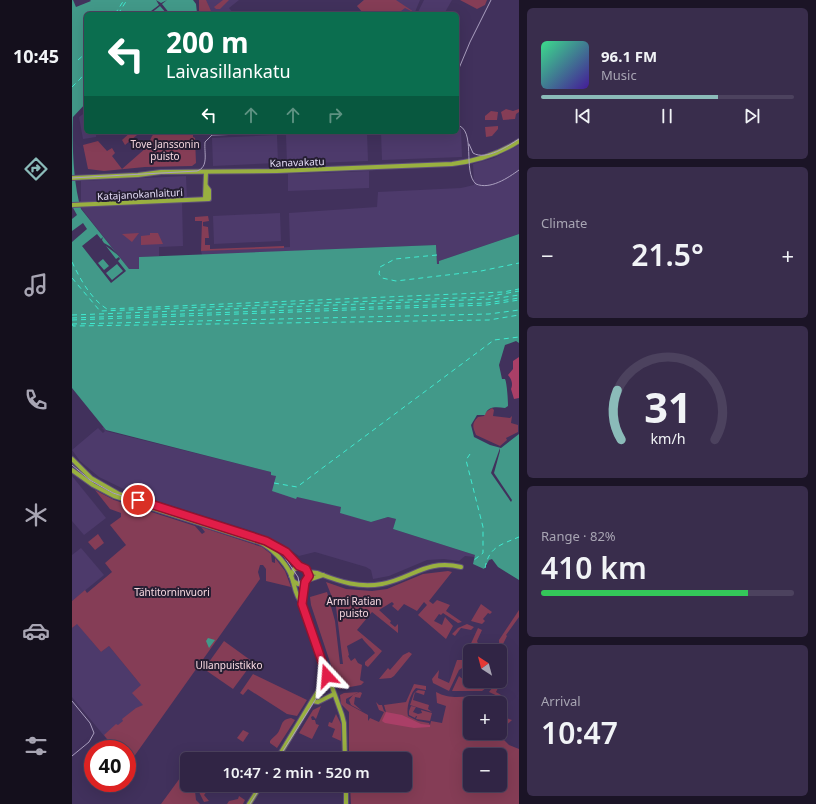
<!DOCTYPE html>
<meta charset="utf-8">
<style>
body{margin:0;font-family:"Noto Sans",sans-serif;background:#392d4c;color:#f1f3f6;height:100vh;display:flex;flex-direction:column;font-size:15px;white-space:nowrap}
*{box-sizing:border-box;margin:0}
p{font-size:13px;color:#a8a5b3}
.icon{flex:none;width:22px;height:22px;fill:none;stroke:currentColor;stroke-width:2;stroke-linecap:round;stroke-linejoin:round}
.map{position:relative;flex:1;overflow:hidden}
.side{display:flex;flex-direction:column;gap:8px;padding:8px;background:#1b1426;width:297px}
.side>*{flex:none}
.hud{position:absolute;left:12px;top:12px;width:375px;height:122px;border-radius:6px;box-shadow:0 4px 16px #0002,0 0 0 1px #4c425e;background:#0b6e4f;color:#fff;overflow:hidden}
.needle{width:26px;rotate:324deg}
.fabs{position:absolute;left:391px;top:644px;display:grid;gap:8px}
.fabs a{display:grid;place-items:center;width:44px;height:44px;border-radius:6px;background:#312545;box-shadow:0 4px 16px #0002,0 0 0 1px #4c425e;font-size:20px}
.speed{position:absolute;left:12px;top:740px;display:flex;gap:8px;font-size:20px;font-weight:700;text-align:center}
.speed>*{display:grid;place-content:center;width:52px;height:52px;border-radius:50%;background:#312545;box-shadow:0 4px 16px #0002,0 0 0 1px #4c425e;line-height:1}
.speed .limit{border:6px solid #d22;background:#fff;color:#111}
.pin{position:absolute;display:grid;place-items:center;width:34px;height:34px;color:#fff;margin:-17px;border:2px solid #fff;border-radius:50%;box-shadow:0 1px 4px #0007}
.me{position:absolute;width:44px;margin:-22px;rotate:341deg;stroke-linejoin:round;filter:drop-shadow(0 0 3px #0008)}
.turn{display:flex;align-items:center;gap:14px;height:84px;padding:0 16px;font-size:18px}
.turn .icon{width:52px;height:52px;stroke-width:2.5}
.turn b{display:block;font-size:28px;line-height:34px}
.lanes{display:flex;align-items:center;height:38px;padding:0 16px;background:#0003;justify-content:center;gap:20px;direction:ltr}
.lanes .off{opacity:.35}
.big{font-size:30px;font-weight:600;line-height:1.1}
.side .tile{flex:1;display:flex;flex-direction:column;justify-content:center;gap:6px;min-width:0;padding:0 14px;border-radius:6px;background:#392d4c}
.side .dial{align-items:center;gap:0}
.dial svg{height:104px;overflow:visible;fill:none;stroke:#4c425e;stroke-width:7;stroke-linecap:round;text-anchor:middle}
.dial text{fill:#f1f3f6;stroke:none}
.song{display:flex;align-items:center;gap:12px}
.cover{width:48px;height:48px;border-radius:6px;background:linear-gradient(135deg,hsl(150 70% 55%),hsl(260 70% 35%))}
.played{height:4px;border-radius:2px;background:linear-gradient(90deg,#8bbbb9 70%,#4c425e 70%)}
.keys{display:flex;justify-content:space-around;direction:ltr}
.heat{display:flex;justify-content:space-between;align-items:center;font-size:22px;direction:ltr}
.charge{height:6px;border-radius:3px;background:linear-gradient(90deg,#34c759 82%,#4c425e 0)}
.trip{position:absolute;left:108px;top:752px;width:232px;height:40px;border-radius:6px;background:#312545;box-shadow:0 4px 16px #0002,0 0 0 1px #4c425e;font-weight:600;line-height:40px;text-align:center}
main{display:flex;flex:1;min-height:0}
.dock{display:flex;flex-direction:column;width:72px;justify-content:space-around;align-items:center;background:#140f1c;color:#a8a5b3}
.dock .icon{width:28px;height:28px}
.dock .current{color:#8bbbb9}
.dock b{font-size:18px;color:#f1f3f6}
.map>svg:first-child{display:block}
.built{fill:#4d3a6b}
.green{fill:#853d56;fill-rule:evenodd}
.forest{fill:#aa3f67}
.water{fill:#429989}
.pier{fill:#41315c;fill-rule:evenodd}
.lines{fill:none;stroke-linecap:round;stroke-linejoin:round}
.ferry{stroke:#40ead0;stroke-width:1;stroke-dasharray:5 4;stroke-linecap:butt}
.secondary-casing{stroke:#5e5078;stroke-width:6}
.secondary{stroke:#99b040;stroke-width:4}
.tram{stroke:#aba0c0;stroke-width:1}
.route-casing{stroke:#92132f;stroke-width:10}
.route{stroke:#e11d48;stroke-width:7}
.labels{text-anchor:middle;dominant-baseline:central;stroke-width:4;stroke-linejoin:round;paint-order:stroke}
.park-label{font-size:10px;fill:#f9dae2;stroke:#251e32}
.street-label{font-size:10px;fill:#e3dbf5;stroke:#251e32}
</style>
<main>
<nav class="dock">
<b>10:45</b>
<svg class="icon current" aria-label="directions" viewBox="0 0 24 24"><path d="M12 3l9 9-9 9-9-9zM9 14v-3h6M13 9l2 2-2 2"/></svg>
<svg class="icon" aria-label="music" viewBox="0 0 24 24"><path d="M9 18V5l10-2v13"/><circle cx="6" cy="18" r="3"/><circle cx="16" cy="16" r="3"/></svg>
<svg class="icon" aria-label="phone" viewBox="0 0 24 24"><path d="M5 4h4l2 5-3 2q2 4 5 5l2-3 5 2v4C11 20 4 13 5 4z"/></svg>
<svg class="icon" aria-label="climate" viewBox="0 0 24 24"><path d="M12 3v18M4 7l16 10M4 17L20 7"/></svg>
<svg class="icon" aria-label="car" viewBox="0 0 24 24"><path d="M5 17H2v-5l4-1 3-4h7l3 4 3 1v5h-3M9 17h6M6 11h13"/><circle cx="7" cy="17" r="2"/><circle cx="17" cy="17" r="2"/></svg>
<svg class="icon" aria-label="filters" viewBox="0 0 24 24"><path d="M4 7h16M4 17h16"/><circle cx="9" cy="7" r="2"/><circle cx="15" cy="17" r="2"/></svg>
</nav>
<div class="map">
<svg width="447" height="804" viewBox="0 0 447 804">
<rect width="100%" height="100%" fill="#41315c"/>
<g class="built">
<path d="M127,0H167L157,8L162,14H127Z"/>
<path d="M292,0H348L343,12L344,14H325L323,11L292,14L285,6Z"/>
<path d="M352,0H380L372,14H345Z"/>
<path d="M14,112V132H24V137L11,139L7,117Z"/>
<path d="M385,129H389L390,157L310,160L309,132H385Z"/>
<path d="M295,132L296,161L215,164L214,135Z"/>
<path d="M205,135L206,163L141,166L140,138Z"/>
<path d="M447,145V234L367,261V264H365L364,245L130,255L129,251L218,247L217,213L305,207L306,192L389,188L402,185L401,164L422,158Z"/>
<path d="M297,171V188L216,191V174Z"/>
<path d="M114,176L115,200H110L111,246L87,247V256L67,257V269H57L9,208L7,202L9,201V181Z"/>
<path d="M208,213L209,241L142,244L141,216Z"/>
<path d="M32,427L34,431L199,472L204,476L201,491L270,507L268,512L299,522L316,517L324,519L321,529L403,555V557L393,556L387,561L372,559L355,560L317,576L301,579L299,570L294,567L243,552L227,556L210,544L186,533L60,493L27,477L8,461L0,450L26,428L31,433L33,431L30,428Z"/>
<path d="M0,476L34,518L12,535L0,521Z"/>
<path d="M9,548L32,575L0,601V555Z"/>
<path d="M5,623L29,652L37,646L65,680L90,699L55,749H43L0,697V628Z"/>
</g>
<g class="green">
<path d="M127,0H134L139,11V14H127Z"/>
<path d="M151,0H157L148,9H144L142,7Z"/>
<path d="M292,0H324L345,14L333,8L325,14H292L285,6Z"/>
<path d="M388,0H415L413,5L405,9Z"/>
<path d="M434,109L441,111L447,109V112L444,114L443,119L431,120L429,112Z"/>
<path d="M419,111L426,112L425,120H413V116Z"/>
<path d="M426,126V129L420,136L414,137L413,127Z"/>
<path d="M59,132L65,135L53,145L50,140Z"/>
<path d="M84,132H121V137L123,138L124,163L120,166L73,167L32,171L16,169L11,145L26,141L35,151L40,148L43,153L40,156L50,169L75,147L80,136Z"/>
<path d="M136,216L137,221L131,222V226L136,227L137,238H133V245H138V249L212,246V248L129,251L130,221H123V217Z"/>
<path d="M67,233L60,242L50,234Z"/>
<path d="M78,233H86L91,244L69,245V236L78,235Z"/>
<path d="M420,408L422,410L421,416L438,418L440,416L439,423L446,425V432L434,438L435,440L428,446L404,435C401,427 399,424 406,417L412,416L414,412Z"/>
<path d="M23,490L42,500L123,526L130,534L133,532L129,527L190,547L199,554L200,562L203,563V558L213,571L219,587L194,581V569L191,565H188L186,572L188,579L56,765L55,749H43L32,735L44,724L46,725L51,721L50,719L64,708L71,705L60,693L69,685L37,646L29,652L5,624L0,628V601L13,590L15,593L40,572L33,563L54,545L38,525L49,517V513L38,509Z"/>
<path d="M26,534L32,543L23,550L16,542Z"/>
<path d="M376,571L380,572L357,601L361,604L365,600L378,605L374,611L390,622L386,623L371,613L369,615L367,614L362,621L370,625L373,617L381,626L374,639L346,615L355,605L352,602L345,611L332,604L326,611L320,606L322,604L320,602L307,610L319,621L318,623L323,627L326,624V633L300,612L285,630L310,651L296,667L293,665V662L303,653C299,647 295,645 290,638L275,646L277,655L276,656L279,661L283,658L286,663L290,665L288,680L292,682L289,685L267,689L239,605L238,597L255,592L263,621L268,664H271L264,607L254,582L274,589L300,591L315,589L351,574Z"/>
<path d="M409,604L420,612L418,614L416,613L411,619L413,621L410,624L399,621Z"/>
<path d="M447,610V617L434,635L435,636L428,650V657L427,640Z"/>
<path d="M395,624L402,627L399,630L389,628L383,636L380,634L386,628Z"/>
<path d="M406,628L410,630L405,641L407,646L406,651L396,650Z"/>
<path d="M152,641L181,662L161,689L132,669Z"/>
<path d="M337,652L340,654L322,676L319,678L307,679L316,668L318,670L331,655Z"/>
<path d="M393,656L396,659L393,666L387,670L377,691L361,683L360,679L367,670L366,678L377,683L385,660H391Z"/>
<path d="M181,674L235,700L225,716L215,714L176,689L171,695L168,693Z"/>
<path d="M387,676C396,685 408,677 418,685L410,691H380Z"/>
<path d="M342,684L354,686V690L344,688C338,694 334,708 336,716L346,721L357,723L358,725L359,721L370,723L374,706L365,703L364,692C378,700 392,696 408,696L398,703V733H428V716L440,720L429,730L432,732L429,737L437,745L447,749V804H279L278,785H333V759H277V712L269,704L268,695L272,693L287,692L274,699V703L296,715V721L298,718L307,722L312,712L307,710L304,702L307,705H310L312,711L314,712L312,705L334,702ZM398,755H428V785H398Z"/>
<path d="M423,684L427,686L424,692L429,695L428,697L417,692Z"/>
<path d="M346,690L353,691L352,695L343,692L341,700L357,705L356,709L360,712L338,705L342,693Z"/>
<path d="M288,692L290,693L288,698L283,697L282,704L290,711L279,705L277,700L281,695Z"/>
<path d="M249,706L244,719L241,716L239,717L240,720H243L244,724L247,725L240,739L227,733L241,710Z"/>
<path d="M339,706L344,707L341,712L346,714L350,713L349,710L360,713L358,721L344,719L345,716H344L343,718L337,715V711Z"/>
<path d="M264,714L269,724V741L260,737L263,729L256,726L257,722L260,723Z"/>
<path d="M219,718L223,720L205,748L198,743V741C200,738 203,736 205,734C211,727 207,720 219,718Z"/>
<path d="M171,730L177,733L171,742L165,738Z"/>
<path d="M108,778L119,786L128,785L125,790L123,791L124,800L128,804H89Z"/>
<path d="M131,787L136,790L132,795L137,801L132,802L127,792Z"/>
<path d="M167,796L173,800L171,804H155L157,801L166,799Z"/>
</g>
<g class="forest">
<path d="M447,357V398L442,399L439,389C441,384 440,380 436,375L441,369V361Z"/>
<path d="M314,712L330,715L349,724L358,725V727L342,728L313,723L310,721Z"/>
</g>
<g class="water">
<path d="M0,0H121L124,4L125,13L122,14H14V103L1,117C0,143 1,183 9,209L57,269H67V257L364,245L365,264H367V261L447,234V343L444,341L433,345L427,365L430,379H433C435,383 436,401 436,406L433,408C424,407 416,406 413,415H405L399,425L402,437L418,445L429,448L447,434V580L426,567L420,559L417,560L412,569L401,564L403,555L321,529L324,519L316,517L299,522L268,513L269,507L225,497L224,499L200,491L204,476L199,475V472L34,430L0,388V242L15,229L11,223L0,231V219L5,215L0,206Z"/>
<path d="M136,638L143,640L137,648L134,641Z"/>
</g>
<g class="pier">
<path d="M1,0H18L19,1L4,7Z"/>
<path d="M84,0L89,3L95,0L90,4L98,14H95L88,6L78,14H75L87,5Z"/>
<path d="M25,234L29,239L31,237L30,240L32,243L39,247L47,256L34,246L44,259L47,257L48,259L46,261L54,271L39,283L10,246ZM31,259L37,266L32,270L26,263ZM45,264L51,271L40,280L34,273Z"/>
<path d="M428,448V451L422,473L440,500L439,502L419,473Z"/>
</g>
<g class="lines">
<g class="ferry">
<path d="M43,14L52,0"/>
<path d="M46,14L55,0"/>
<path d="M6,60L14,53"/>
<path d="M0,87L9,78L14,69"/>
<path d="M365,255L323,259L308,267L307,274L310,278L324,281L409,271L447,263"/>
<path d="M0,262C8,279 19,299 35,309L431,292L447,289"/>
<path d="M0,278L28,311L414,297L447,291"/>
<path d="M0,315L420,299L447,295"/>
<path d="M0,318L415,303L447,298"/>
<path d="M0,320L415,305L447,300"/>
<path d="M0,324L1,326L417,320L447,315"/>
<path d="M0,324L417,314L447,310"/>
<path d="M398,454L394,460L411,527V553L402,560"/>
<path d="M202,483L225,487L422,340L447,337"/>
<path d="M413,568C417,547 428,545 447,537"/>
</g>
<g class="secondary-casing">
<g id="secondary">
<path d="M0,178L66,175L89,172L205,171L380,164C405,161 427,154 447,141"/>
<path d="M133,199L134,172"/>
<path d="M0,205L137,199V190L134,186"/>
<path d="M0,459L19,478L47,494L191,540L214,552L236,573L230,603"/>
<path d="M0,470L21,485L42,496L187,542C199,547 213,562 218,573C223,583 222,595 230,603L270,715L272,723L273,759"/>
<path d="M236,572C240,573 244,572 248,574C269,582 287,588 310,584C341,578 354,559 389,567"/>
<path d="M219,576L222,569L228,567"/>
<path d="M236,580L251,575"/>
<path d="M221,581L226,584L233,582"/>
<path d="M241,701L246,702L262,694"/>
<path d="M205,759L255,676"/>
<path d="M274,785V804"/>
<path d="M177,804L189,785"/>
</g>
</g>
<use href="#secondary" class="secondary"/>
<g class="tram">
<path d="M385,73L398,42L419,0"/>
<path d="M385,125C405,129 390,172 404,184C418,190 436,178 447,170"/>
<path d="M397,144L401,153C414,161 436,146 447,139"/>
<path d="M0,178L125,171C137,167 132,153 133,142L140,135L240,132"/>
<path d="M0,465L18,480L41,493L194,542L209,552L226,577L231,604L255,677L252,686L206,759"/>
<path d="M0,701L18,723L22,733L17,742L0,756"/>
<path d="M178,804L190,785"/>
</g>
</g>
<g class="lines">
<g class="route-casing">
<path id="route" d="M66,500L194,541L214,552L227,566L234,569L237,576L233,582L230,604L255,676"/>
</g>
<use href="#route" class="route"/>
</g>
<g class="labels">
<g class="park-label">
<text x="93" y="144">Tove Janssonin<tspan x="93" dy="12">puisto</tspan></text>
<text x="100" y="592">Tähtitorninvuori</text>
<text x="282" y="601">Armi Ratian<tspan x="282" dy="12">puisto</tspan></text>
<text x="157" y="665">Ullanpuistikko</text>
</g>
<g class="street-label">
<text transform="translate(225 162) rotate(-2)">Kanavakatu</text>
<text transform="translate(68 194) rotate(-3)">Katajanokanlaituri</text>
</g>
</g>
</svg>
<div class="fabs">
<a><svg class="needle" viewBox="-14 -14 28 28"><path d="M0-13l5 13h-10z" fill="#e53935"/><path d="M0 13l5-13h-10z" fill="#a8a5b3"/></svg></a>
<a>+</a>
<a>−</a>
</div>
<div class="speed"><div class="limit">40</div></div>
<div class="pin" style="left:66px;top:500px;background:#d93025"><svg class="icon" aria-label="arrive" viewBox="0 0 24 24"><path d="M6 21V4h12l-3 4 3 4H6"/></svg></div>
<svg class="me" style="left:255px;top:676px" viewBox="-20 -20 40 40"><path d="M0-17L14 15 0 8-14 15z" fill="#e11d48" stroke="#fff" stroke-width="4"/></svg>
<div class="trip">10:47 · 2 min · 520 m</div>
<div class="hud">
<div class="turn"><svg class="icon" aria-label="left" viewBox="0 0 24 24"><path d="M17 20v-9H6M10 6l-5 5 5 5"/></svg><div><b>200 m</b>Laivasillankatu</div></div>
<div class="lanes"><svg class="icon" aria-label="left" viewBox="0 0 24 24"><path d="M17 20v-9H6M10 6l-5 5 5 5"/></svg><svg class="icon off" aria-label="ahead" viewBox="0 0 24 24"><path d="M12 20V5M6 11l6-6 6 6"/></svg><svg class="icon off" aria-label="ahead" viewBox="0 0 24 24"><path d="M12 20V5M6 11l6-6 6 6"/></svg><svg class="icon off" aria-label="right" viewBox="0 0 24 24"><path d="M7 20v-9h11M14 6l5 5-5 5"/></svg></div>
</div>
</div>
<section class="side">
<div class="tile">
<div class="song"><i class="cover"></i><div><b>96.1 FM</b><p>Music</p></div></div>
<div class="played"></div>
<div class="keys"><svg class="icon" aria-label="previous" viewBox="0 0 24 24"><path d="M18 5L8 12l10 7zM5 5v14"/></svg><svg class="icon" aria-label="pause" viewBox="0 0 24 24"><path d="M8 5v14M16 5v14"/></svg><svg class="icon" aria-label="next" viewBox="0 0 24 24"><path d="M6 5l10 7-10 7zM19 5v14"/></svg></div>
</div>
<div class="tile"><p>Climate</p>
<div class="heat"><a>−</a><b class="big">21.5°</b><a>+</a></div>
</div>
<div class="tile dial"><svg viewBox="0 0 100 80">
<path d="M14 69A42 42 0 1 1 86 69"/>
<path d="M14 69A42 42 0 0 1 11 31" stroke="#8bbbb9"/>
<text x="50" y="56" font-size="32" font-weight="700">31</text>
<text x="50" y="72" font-size="11">km/h</text>
</svg></div>
<div class="tile"><p>Range · 82%</p><b class="big">410 km</b><div class="charge"></div></div>
<div class="tile"><p>Arrival</p><b class="big">10:47</b></div>
</section>
</main>
